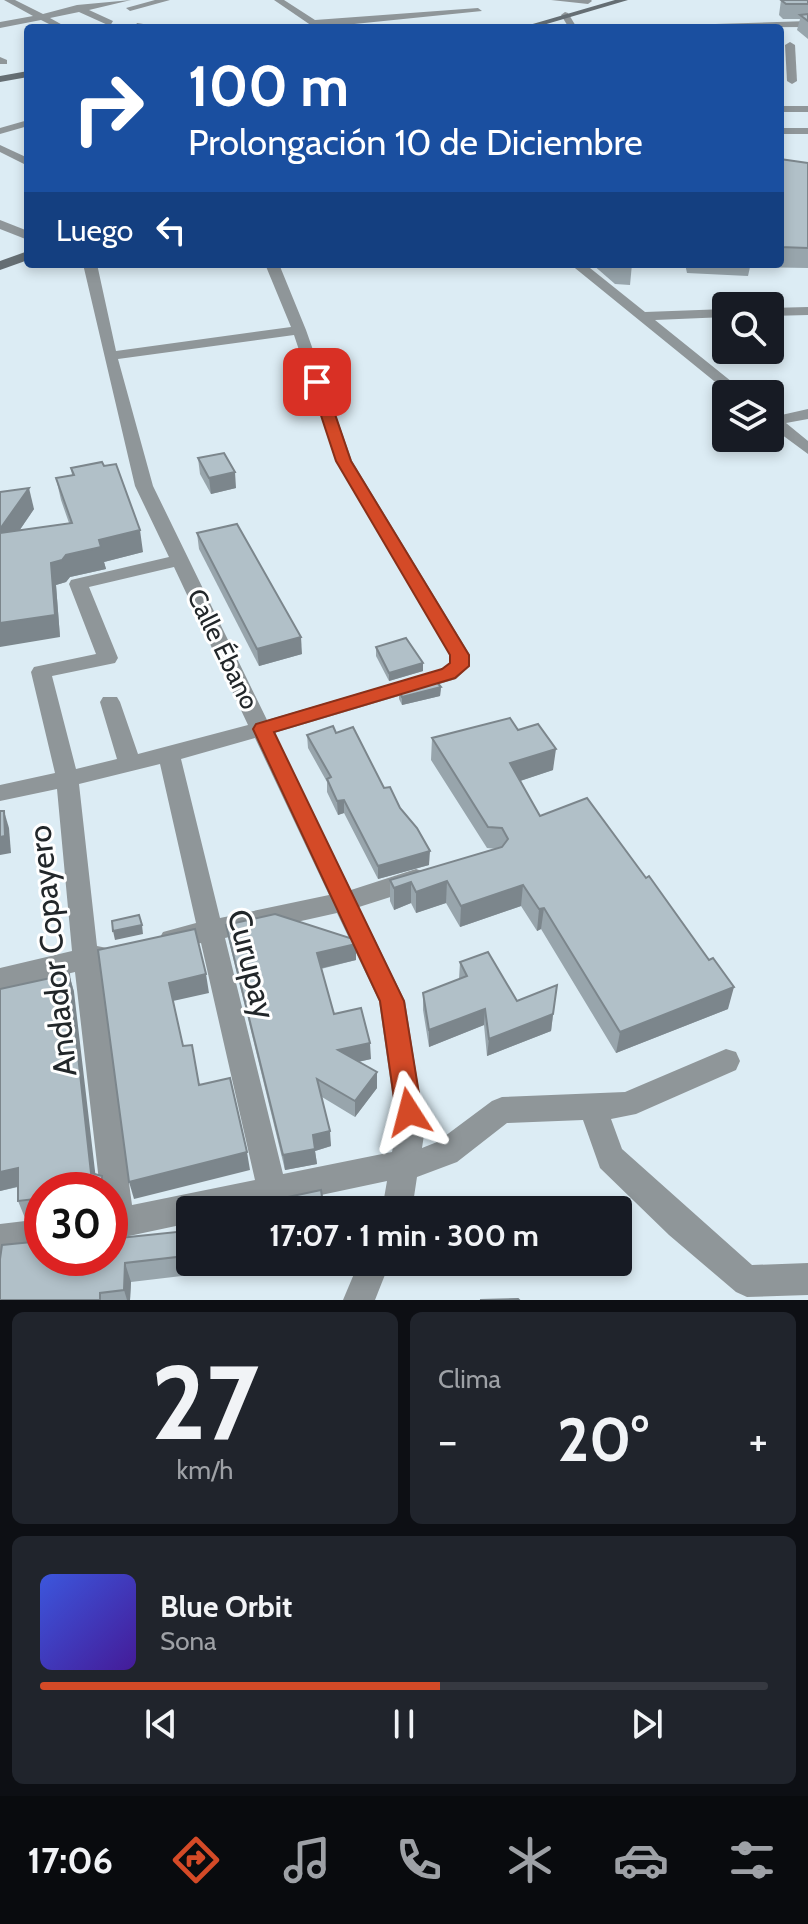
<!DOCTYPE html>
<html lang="es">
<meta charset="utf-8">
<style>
body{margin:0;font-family:Cabin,sans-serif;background:#20242c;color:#f1f3f6;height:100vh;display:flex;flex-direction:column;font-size:30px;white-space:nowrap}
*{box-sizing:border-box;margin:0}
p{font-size:26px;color:#9ea1a6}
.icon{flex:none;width:44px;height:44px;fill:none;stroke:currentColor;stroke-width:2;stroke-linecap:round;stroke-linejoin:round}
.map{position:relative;height:1300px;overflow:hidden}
.sheet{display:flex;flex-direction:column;gap:12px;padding:12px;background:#0d0f14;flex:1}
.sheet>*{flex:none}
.hud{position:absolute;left:24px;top:24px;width:760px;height:244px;border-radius:8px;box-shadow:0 4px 12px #0003;background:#1a4fa0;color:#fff;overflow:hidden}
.tools{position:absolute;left:712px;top:292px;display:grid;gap:16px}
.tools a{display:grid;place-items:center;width:72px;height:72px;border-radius:8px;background:#171b24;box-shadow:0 4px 12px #0003;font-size:40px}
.speed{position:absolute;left:24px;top:1172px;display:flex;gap:16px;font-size:40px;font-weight:700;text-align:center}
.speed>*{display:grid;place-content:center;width:104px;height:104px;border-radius:50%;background:#171b24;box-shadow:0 4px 12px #0003;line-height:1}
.speed .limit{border:12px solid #d22;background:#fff;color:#111}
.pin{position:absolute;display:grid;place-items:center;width:68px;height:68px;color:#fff;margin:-34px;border-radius:16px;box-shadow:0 4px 12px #0006}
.me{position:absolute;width:88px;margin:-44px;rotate:351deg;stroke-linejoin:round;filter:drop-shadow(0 0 6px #0008)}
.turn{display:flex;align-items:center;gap:28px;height:168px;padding:0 32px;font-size:36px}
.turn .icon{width:104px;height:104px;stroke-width:2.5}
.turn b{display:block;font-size:56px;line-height:68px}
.then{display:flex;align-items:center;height:76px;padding:0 32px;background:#0003;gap:16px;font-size:30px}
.big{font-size:60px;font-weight:700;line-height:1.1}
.sheet .widget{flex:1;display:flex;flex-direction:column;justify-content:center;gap:12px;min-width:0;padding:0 28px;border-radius:12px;background:#20242c}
.sheet .dial{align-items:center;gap:0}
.dial b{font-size:104px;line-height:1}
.song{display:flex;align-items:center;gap:24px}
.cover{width:96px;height:96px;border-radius:12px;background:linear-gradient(135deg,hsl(230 70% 55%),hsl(260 70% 35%))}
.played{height:8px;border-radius:4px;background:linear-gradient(90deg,#d44a27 55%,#363941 55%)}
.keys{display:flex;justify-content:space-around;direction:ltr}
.heat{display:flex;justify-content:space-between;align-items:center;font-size:44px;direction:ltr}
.sheet .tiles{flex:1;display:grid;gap:12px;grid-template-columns:1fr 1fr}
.widget:last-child{grid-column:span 2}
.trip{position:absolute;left:176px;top:1196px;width:456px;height:80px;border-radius:8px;background:#171b24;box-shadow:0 4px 12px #0003;font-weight:700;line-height:80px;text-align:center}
.tabs{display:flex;height:128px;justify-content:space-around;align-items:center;background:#090b0e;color:#9ea1a6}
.tabs .icon{width:56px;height:56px}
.tabs .current{color:#d44a27}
.tabs b{font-size:36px;color:#f1f3f6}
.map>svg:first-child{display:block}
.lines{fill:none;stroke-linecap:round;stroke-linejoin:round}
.street{fill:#8f9699;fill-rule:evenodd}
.secondary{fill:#656e73;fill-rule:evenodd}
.wall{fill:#98a5ac}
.shaded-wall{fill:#7c868c}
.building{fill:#b1c0c8;stroke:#7c868c;stroke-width:2}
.route{fill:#d44a27;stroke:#8a3019;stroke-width:2}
.labels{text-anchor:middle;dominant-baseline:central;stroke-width:6;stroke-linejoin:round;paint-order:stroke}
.street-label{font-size:26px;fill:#22272a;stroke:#fff}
.near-street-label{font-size:32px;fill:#22272a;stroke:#fff}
</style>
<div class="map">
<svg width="808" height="1300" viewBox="0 0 808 1300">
<rect width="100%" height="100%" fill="#dcecf4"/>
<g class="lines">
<g class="street">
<path d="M4,0H15L43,14L77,5L131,0L89,10L113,21L110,26L79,12L50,18L68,28H57L41,20L0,28V22L33,16Z"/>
<path d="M155,0H170L130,11L126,8Z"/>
<path d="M274,0H284L315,20L478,8L482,11L315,28Z"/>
<path d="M551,0H591L592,1L588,4Z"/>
<path d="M565,12L568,13L577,28H569L561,15Z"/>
<path d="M808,21V27L679,28L683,25Z"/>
<path d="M137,23L169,28H134Z"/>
<path d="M790,42L795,45L797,81L792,84L787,81L785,45Z"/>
<path d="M0,57L7,60V64H0Z"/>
<rect x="780" y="106" width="28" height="6"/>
<path d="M28,120V126L0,134V128Z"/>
<rect x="780" y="128" width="28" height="6"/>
<path d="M0,145L28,158V166L0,152Z"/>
<path d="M0,220L28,231V240L0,229Z"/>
<path d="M83,264H97L116,351L291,327L265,264H279L306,330L352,461L470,655L469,666L456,679L274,733L351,890L416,869L425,872L428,879L425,886L359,907L405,1001L425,1128L422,1148L437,1142L492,1101L502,1097L625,1092L726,1049L736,1052L740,1061L736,1070L636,1114L611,1119L622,1149L752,1265L808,1263V1295L747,1297L736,1292L669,1235L600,1168L583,1120L507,1123L457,1162L417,1177L412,1210H382L387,1181L251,1210H190V1223L110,1240V1190H100L75,972L0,990V968L72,951L57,789L0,801V785L55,773L31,672L34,667L96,654L69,584L71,580L169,557L135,486ZM294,335L336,461L450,655L449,663L442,669L267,720L153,486L118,359ZM174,567L248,725L138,754L120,702L117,697H103L100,702L117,759L76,769L52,676L115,663L118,658L89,587ZM255,738L329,895L220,918L181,759ZM160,764L196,923L163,932L159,939L163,946L172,949L201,943L255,1180L132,1205L100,966L107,964L111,956L107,948L97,946L79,784ZM337,913L379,1001L397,1128L392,1152L283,1174L225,938Z"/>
<path d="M570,264H585L645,312L726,309V317L655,320L747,394H730Z"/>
<path d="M808,307V315L770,316V308Z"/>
<path d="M808,409V419L786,423L808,441V454L770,426V413L777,416Z"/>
<path d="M42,1219V1249L0,1254V1224Z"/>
<path d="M359,1262H390L375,1300H343Z"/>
</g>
<g class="secondary">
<path d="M615,0H628L533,28H519Z"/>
<path d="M28,71V77L0,82V76Z"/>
<path d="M28,251V260L0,270V261Z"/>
</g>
</g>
<g class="wall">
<path d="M781,0H808V39L797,30L800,19H783L779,15Z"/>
<path d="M780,159L808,163V268L750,267L748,276L687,273L685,264H780Z"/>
<path d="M592,264H632L630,285L615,284Z"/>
<path d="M198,458L236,488L211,494L200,474Z"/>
<path d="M71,468L143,552L104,562L106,569L70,577L66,582L56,585L60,637L0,492L34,509L19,531L69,523L61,500L56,478L72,475Z"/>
<path d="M197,533L302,654L259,666L199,549Z"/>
<path d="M376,647L423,663V671L389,681L376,656Z"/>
<path d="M441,687L440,696L402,705L399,699V690Z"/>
<path d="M518,730L553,770L520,781L540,816L728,1009L616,1053L541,929L537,931L521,906L460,927L446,903L416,913L411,903L394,910L390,901V880L497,849L487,848L431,760L432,738Z"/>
<path d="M336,733L384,788L429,865L378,879L344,813L338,815L327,792V782L308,748L307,735Z"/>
<path d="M226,925L356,944V960L321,969L334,1014L371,1059L358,1062L377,1088L355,1117L322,1097L331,1146L315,1151L317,1164L285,1170L229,941Z"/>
<path d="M460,962L517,1001L557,985L551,1031L487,1056L484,1025L429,1047L423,1010V993L459,979Z"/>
<path d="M69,974L74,992L42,1190V1217L25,1218L18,1201V1187L0,1191V989Z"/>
<path d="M186,1231L190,1275L131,1282L130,1300H0L42,1258Z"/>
</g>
<g class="shaded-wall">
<path d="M235,472L236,488L211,494L209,478Z"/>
<path d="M29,488L34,509L2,556L0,549V529Z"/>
<path d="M140,530L143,552L104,562L106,569L70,577L66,582L56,585L60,637L0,647V623L51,563L99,540Z"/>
<path d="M301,637L302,654L259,666L257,649Z"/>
<path d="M423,663V671L389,681V673Z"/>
<path d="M441,687L440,696L402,705V697Z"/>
<path d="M556,749L553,770L508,785L510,763Z"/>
<path d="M344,800V813L338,815L337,801Z"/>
<path d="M4,811L9,828L11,853L0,855V837Z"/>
<path d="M430,851L429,865L378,879V866Z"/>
<path d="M447,881L446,903L416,913V892Z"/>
<path d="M411,882V903L394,910V888Z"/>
<path d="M523,885L521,906L460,927L461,906Z"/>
<path d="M544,908L541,929L537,931L539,909Z"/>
<path d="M142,925L143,934L115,940L113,931Z"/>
<path d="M356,944V960L318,969L317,953Z"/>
<path d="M69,974L74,992L97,1188L102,1176L106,1190H91V1173Z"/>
<path d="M206,974L209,993L173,1001L169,983Z"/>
<path d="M734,987L728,1009L616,1053L620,1032Z"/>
<path d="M485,1009L484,1025L429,1047V1030Z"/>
<path d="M553,1014L551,1031L487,1056L489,1039Z"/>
<path d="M370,1043L371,1059L339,1066L338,1050Z"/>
<path d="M377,1072V1088L355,1117V1101Z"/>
<path d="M330,1131L331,1146L315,1151L317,1164L285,1170L283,1155L313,1135Z"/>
<path d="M247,1152L250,1170L134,1199L129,1182Z"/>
<path d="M18,1168L24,1185L0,1191V1172Z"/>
<path d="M291,1204V1210H270V1209Z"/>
<path d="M186,1231L190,1249V1275L185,1256Z"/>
<path d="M125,1263L131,1282L130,1300H127L124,1290Z"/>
</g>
<g class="building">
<path d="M781,0H808V4H786Z"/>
<path d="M808,14V21L800,15Z"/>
<path d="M780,159L808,163V248L780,247Z"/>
<path d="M616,264H632L633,266L617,265Z"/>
<path d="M224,453L235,472L209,478L198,458Z"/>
<path d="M102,462L104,466L116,464L140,530L99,540L101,547L66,555L62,560L51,563L55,615L0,623V533L72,523L56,478L74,475L71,468Z"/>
<path d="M29,488L0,529V492Z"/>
<path d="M237,524L301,637L257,649L197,533Z"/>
<path d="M406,638L423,663L389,673L376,647Z"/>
<path d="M435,680L441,687L402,697L399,690Z"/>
<path d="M510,718L518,730L538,724L556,749L510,763L540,816L587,798L646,878L649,876L709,960L713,958L734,987L620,1032L544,908L539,909L523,885L461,906L447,881L416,892L411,882L394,888L390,880L502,847L508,839L502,828L488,827L432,738Z"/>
<path d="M333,726L336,733L353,727L384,788L390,787L400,808L417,828L430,851L378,866L344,800L337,801L327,779L331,777L307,735Z"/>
<path d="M0,811H4L5,836L0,837Z"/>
<path d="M275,914L353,939L356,944L317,953L334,1014L361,1008L370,1043L338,1050L377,1072L355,1101L317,1079L330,1131L313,1135L315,1149L283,1155L226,925Z"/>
<path d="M139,915L142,925L113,931L112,921Z"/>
<path d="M195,929L206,974L169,983L183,1046L192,1045L199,1085L230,1078L247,1152L129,1182L98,950Z"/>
<path d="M488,952L517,1001L557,985L553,1014L489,1039L485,1009L429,1030L423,993L467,976L460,962Z"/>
<path d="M69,974L91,1173L102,1176V1187L91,1190H42V1203L38,1204L35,1199L18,1201V1168L0,1172V989Z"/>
<path d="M321,1190L324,1210H291V1204L270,1209L269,1201Z"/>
<path d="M186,1231L185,1256L125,1263L124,1290L100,1293V1300H0V1259L2,1245L42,1241V1258H110V1239Z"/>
<path d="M518,1299L519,1300H480Z"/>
</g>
<path class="route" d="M317,378L324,382L351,461L469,655V666L455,678L274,732L404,1001L422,1112L418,1121L409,1124L400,1121L396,1112L380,1001L253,729L256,724L442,669L450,663V655L336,461L310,382Z"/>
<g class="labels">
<g class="street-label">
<text transform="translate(223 649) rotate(64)">Calle Ébano</text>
</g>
<g class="near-street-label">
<text transform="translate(52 951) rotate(-96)">Andador Copayero</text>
<text transform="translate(252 964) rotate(76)">Curupay</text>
</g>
</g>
</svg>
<div class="tools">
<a><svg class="icon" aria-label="search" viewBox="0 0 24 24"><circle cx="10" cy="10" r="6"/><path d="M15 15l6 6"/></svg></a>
<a><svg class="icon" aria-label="layers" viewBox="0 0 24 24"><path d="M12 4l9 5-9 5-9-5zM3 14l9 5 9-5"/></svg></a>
</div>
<div class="speed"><div class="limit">30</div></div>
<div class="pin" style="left:317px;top:382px;background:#d93025"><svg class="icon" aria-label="arrive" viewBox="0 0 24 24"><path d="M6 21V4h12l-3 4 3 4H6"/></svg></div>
<svg class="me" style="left:409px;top:1112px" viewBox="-20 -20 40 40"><path d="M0-17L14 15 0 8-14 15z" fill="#d44a27" stroke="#fff" stroke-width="4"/></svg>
<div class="trip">17:07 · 1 min · 300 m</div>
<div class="hud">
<div class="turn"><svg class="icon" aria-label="right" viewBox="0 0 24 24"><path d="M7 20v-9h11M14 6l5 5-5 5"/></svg><div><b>100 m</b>Prolongación 10 de Diciembre</div></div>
<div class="then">Luego<svg class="icon" aria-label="left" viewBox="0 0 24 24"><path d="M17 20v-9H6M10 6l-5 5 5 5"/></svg></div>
</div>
</div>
<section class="sheet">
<div class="tiles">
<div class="widget dial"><b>27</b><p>km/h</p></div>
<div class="widget"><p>Clima</p>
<div class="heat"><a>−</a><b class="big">20°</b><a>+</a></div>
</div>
<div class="widget">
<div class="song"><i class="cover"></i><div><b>Blue Orbit</b><p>Sona</p></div></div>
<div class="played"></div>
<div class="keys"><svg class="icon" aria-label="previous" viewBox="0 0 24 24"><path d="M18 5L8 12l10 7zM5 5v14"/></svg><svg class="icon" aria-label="pause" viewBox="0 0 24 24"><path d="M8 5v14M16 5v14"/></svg><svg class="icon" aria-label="next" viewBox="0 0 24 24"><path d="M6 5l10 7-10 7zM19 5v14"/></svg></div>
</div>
</div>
</section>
<nav class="tabs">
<b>17:06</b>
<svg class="icon current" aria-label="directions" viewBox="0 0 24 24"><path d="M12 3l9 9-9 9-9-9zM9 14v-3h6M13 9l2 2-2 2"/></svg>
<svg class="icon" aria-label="music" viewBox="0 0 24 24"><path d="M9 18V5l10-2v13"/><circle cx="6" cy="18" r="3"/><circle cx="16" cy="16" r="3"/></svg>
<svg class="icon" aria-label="phone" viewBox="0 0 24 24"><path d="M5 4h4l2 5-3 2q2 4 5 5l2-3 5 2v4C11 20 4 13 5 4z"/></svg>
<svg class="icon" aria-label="climate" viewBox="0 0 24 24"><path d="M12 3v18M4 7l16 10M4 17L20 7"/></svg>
<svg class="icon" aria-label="car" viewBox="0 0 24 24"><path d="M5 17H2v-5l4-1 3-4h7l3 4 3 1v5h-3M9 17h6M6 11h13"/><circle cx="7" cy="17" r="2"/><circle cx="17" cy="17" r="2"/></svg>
<svg class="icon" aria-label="filters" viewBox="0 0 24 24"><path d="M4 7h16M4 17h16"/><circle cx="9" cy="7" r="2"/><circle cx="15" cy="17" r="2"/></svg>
</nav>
